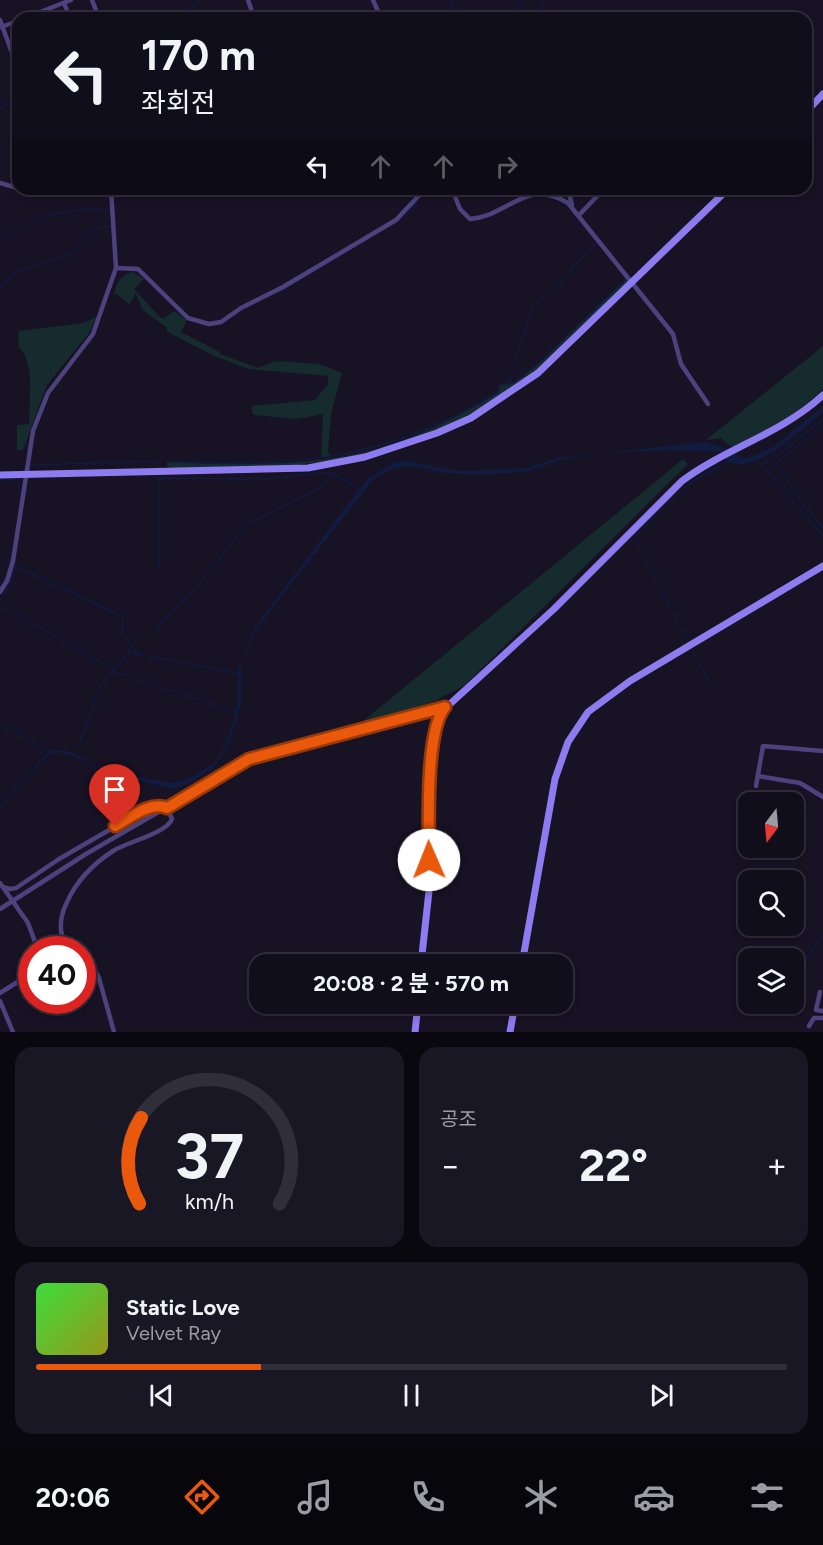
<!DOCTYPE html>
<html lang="ko">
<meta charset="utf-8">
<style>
body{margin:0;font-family:Figtree,"Noto Sans KR",sans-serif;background:#1a1724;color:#f1f3f6;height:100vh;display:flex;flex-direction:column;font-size:22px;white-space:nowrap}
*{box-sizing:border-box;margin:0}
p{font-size:20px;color:#9c9ca3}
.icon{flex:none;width:33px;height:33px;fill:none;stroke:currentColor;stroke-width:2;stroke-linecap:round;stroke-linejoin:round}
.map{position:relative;height:1032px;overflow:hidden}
.details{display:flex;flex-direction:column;gap:15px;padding:15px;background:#09080f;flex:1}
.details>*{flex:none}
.guide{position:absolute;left:12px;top:12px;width:800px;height:183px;border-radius:18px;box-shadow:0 3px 9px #0003,0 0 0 2px #302e3a;background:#110e1b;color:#f1f3f6;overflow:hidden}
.needle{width:39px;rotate:196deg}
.controls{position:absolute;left:738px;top:792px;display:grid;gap:12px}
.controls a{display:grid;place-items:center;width:66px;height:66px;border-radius:12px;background:#110e1b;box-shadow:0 3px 9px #0003,0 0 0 2px #302e3a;font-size:30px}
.speed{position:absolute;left:18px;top:936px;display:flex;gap:12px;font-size:30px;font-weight:700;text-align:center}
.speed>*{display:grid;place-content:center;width:78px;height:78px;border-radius:50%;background:#110e1b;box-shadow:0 3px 9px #0003,0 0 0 2px #302e3a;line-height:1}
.speed .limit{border:9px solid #d22;background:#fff;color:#111}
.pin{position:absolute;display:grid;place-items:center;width:51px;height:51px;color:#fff;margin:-62px -26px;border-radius:50% 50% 50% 0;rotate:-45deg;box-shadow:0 0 6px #0007}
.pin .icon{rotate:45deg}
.me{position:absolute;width:66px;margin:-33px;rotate:359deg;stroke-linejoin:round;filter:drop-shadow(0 0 4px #0008)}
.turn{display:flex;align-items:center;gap:21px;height:126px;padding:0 30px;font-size:27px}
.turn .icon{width:78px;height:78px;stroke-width:2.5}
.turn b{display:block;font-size:42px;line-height:51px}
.lanes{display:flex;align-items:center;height:57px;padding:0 30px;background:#0003;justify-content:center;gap:30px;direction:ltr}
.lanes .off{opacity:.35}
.big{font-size:45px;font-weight:700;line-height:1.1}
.details .tile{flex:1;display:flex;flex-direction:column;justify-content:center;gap:9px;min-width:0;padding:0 21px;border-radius:18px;background:#1a1724}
.details .dial{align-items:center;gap:0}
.dial svg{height:156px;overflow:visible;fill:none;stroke:#302e3a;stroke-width:7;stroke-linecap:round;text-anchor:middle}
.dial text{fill:#f1f3f6;stroke:none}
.song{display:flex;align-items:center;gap:18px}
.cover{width:72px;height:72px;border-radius:9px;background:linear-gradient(135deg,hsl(120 70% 55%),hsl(60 70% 35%))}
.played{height:6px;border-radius:3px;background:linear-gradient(90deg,#ea580c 30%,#302e3a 30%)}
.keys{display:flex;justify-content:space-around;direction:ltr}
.heat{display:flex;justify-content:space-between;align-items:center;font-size:33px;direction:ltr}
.details .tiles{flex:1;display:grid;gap:15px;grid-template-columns:1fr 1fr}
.tile:last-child{grid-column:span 2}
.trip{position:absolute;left:249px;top:954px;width:324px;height:60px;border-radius:18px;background:#110e1b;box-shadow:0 3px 9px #0003,0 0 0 2px #302e3a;font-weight:700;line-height:60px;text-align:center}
.tab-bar{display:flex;height:96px;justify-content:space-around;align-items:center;background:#07060b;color:#9c9ca3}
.tab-bar .icon{width:42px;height:42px}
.tab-bar .current{color:#ea580c}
.tab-bar b{font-size:27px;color:#f1f3f6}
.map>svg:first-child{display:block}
.green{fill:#152b2e}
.water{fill:#101b3f}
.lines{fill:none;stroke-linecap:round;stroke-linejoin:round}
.stream{stroke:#101b3f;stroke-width:1.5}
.street{stroke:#4c427e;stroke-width:4.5}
.secondary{stroke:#8d7bf0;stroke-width:7}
.route-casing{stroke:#983908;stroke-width:15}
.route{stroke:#ea580c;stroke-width:10}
</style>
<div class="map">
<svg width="823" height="1032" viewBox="0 0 823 1032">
<rect width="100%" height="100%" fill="#171224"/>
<g class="green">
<path d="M132,272L144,279L134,289L158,315L163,319L174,311L187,320L181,332L220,352V354L258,368L275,361L319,364L342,373L331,414L328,452L331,457L321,458L323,414L297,419L253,415L251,406L315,400L328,384V376L249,369L214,356L166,331L167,328L143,310L136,294L129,304L117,294L114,295C115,284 121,275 132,272Z"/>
<path d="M626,279L629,283C592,319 555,361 512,390C433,443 337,467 244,468C226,468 181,473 167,466V462C234,465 303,467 369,451C414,440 460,416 499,392L500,385L514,383L538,364Z"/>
<path d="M97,316L89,333L47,385L23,450H17V425L29,424C29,405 35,359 19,348L18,331L84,323Z"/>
<path d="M823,346V389C799,413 763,436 731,447L721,438L706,440Z"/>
<path d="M683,459L688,464L465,685L435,701L362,725V722Z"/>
</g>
<path class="water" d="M823,406V412C804,428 755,476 728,462L721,452C672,449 609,450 561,460C550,462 539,469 527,471C505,474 480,475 458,474C416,472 411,454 372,481L257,628L241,665L242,701L229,744L213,768L186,785L173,789L122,776L61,752L49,754L35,770L33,769L50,750L69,751L89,762L123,774L171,783L188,779L213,764L225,747L235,716L238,703V670L255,627L367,479L395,462L407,461L458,471L526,468L557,458L705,442L721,446L745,459L773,447Z"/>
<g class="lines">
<g class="stream">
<path d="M452,7L478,18"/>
<path d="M181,18L199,0"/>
<path d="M450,18L453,0"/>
<path d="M514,18L523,0"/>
<path d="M540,18L545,0"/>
<path d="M0,108L18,99"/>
<path d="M415,196L421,189"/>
<path d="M398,221L407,215L417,201"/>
<path d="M0,242C35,213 66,209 111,209"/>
<path d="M0,287L14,273L72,253C87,235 86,228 112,226"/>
<path d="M279,292L337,257"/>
<path d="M508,384L533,306L558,284L595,244"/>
<path d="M172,462C296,467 390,460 498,392L499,385L513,383L538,364L626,279"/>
<path d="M30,465L157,461"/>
<path d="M0,480H17L21,493"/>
<path d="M800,499L776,463L823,426"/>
<path d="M795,503L761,464L772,460L823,419"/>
<path d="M803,504L823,528"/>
<path d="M799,508L823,536"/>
<path d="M0,556L9,563"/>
<path d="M159,566V478L266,479L331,472L361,490"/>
<path d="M9,567L12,554"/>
<path d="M659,584L635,536L671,498L691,483L729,461"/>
<path d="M0,587L7,575"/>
<path d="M661,589L688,642"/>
<path d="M0,601L9,586L16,566L123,617L122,633L138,654L240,674"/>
<path d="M0,605L110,667"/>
<path d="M156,628L192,593L247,524L318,489L334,474"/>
<path d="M692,650L714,690"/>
<path d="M112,671L236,712"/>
<path d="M0,725L51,751"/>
<path d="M80,742L101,685L129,652L138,654"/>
<path d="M0,808L35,768"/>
<path d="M794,975L823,936"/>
</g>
<g class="street">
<path d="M92,0L99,18"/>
<path d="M248,0L254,18"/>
<path d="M373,0L381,18"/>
<path d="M64,3L70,18"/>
<path d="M25,18L71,0"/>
<path d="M0,20L18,69"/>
<path d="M1,27L18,21"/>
<path d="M0,183L21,189"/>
<path d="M452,189L460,209L470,219C509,216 526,177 568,203L673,334L681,364L708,404"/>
<path d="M568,189L572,205"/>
<path d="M579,215L604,189"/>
<path d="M116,268L138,269L188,318L209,324L221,322L241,308L283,287L396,220L425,189"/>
<path d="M0,592L7,581L13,561L33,431L48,393L93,334L116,268L111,189"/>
<path d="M758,776L800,783L823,797"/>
<path d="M756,786L763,746L823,751"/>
<path d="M0,883L28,923L38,950"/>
<path d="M3,887L10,889L16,888L59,859L149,807L156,805L167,808L172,819C167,833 127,842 113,851C93,864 77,880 67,902C59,918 58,934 68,950"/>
<path d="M0,909L86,854L250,759L444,708"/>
<path d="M82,961L95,970L99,978L114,1032"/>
<path d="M820,992L816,1010L823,1011"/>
<path d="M0,993L32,973"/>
<path d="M0,1001L13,1032"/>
<path d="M809,1026L814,1018H823"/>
</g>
<g class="secondary">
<path d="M806,112L823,94"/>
<path d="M0,475L308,468L365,457L437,433L471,418L538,373L728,189"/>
<path d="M421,964L430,882L429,788L439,714L554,609L682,481C726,448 781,434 823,395"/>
<path d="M522,964L555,779L568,742L588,712L630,681L823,566"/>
<path d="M415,1032L418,1004"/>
<path d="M510,1032L515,1004"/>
</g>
</g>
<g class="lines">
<g class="route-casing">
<path id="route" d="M115,826C130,818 150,801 167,808L249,759L445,707C425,731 429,827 429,860"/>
</g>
<use href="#route" class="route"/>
</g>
</svg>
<div class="controls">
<a><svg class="needle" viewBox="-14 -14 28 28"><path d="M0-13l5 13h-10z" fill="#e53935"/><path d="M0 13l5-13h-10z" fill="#9c9ca3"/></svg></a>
<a><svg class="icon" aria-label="search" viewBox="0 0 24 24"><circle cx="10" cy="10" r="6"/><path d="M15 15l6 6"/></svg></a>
<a><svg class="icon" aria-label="layers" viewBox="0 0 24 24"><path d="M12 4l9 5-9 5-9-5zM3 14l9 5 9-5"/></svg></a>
</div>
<div class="speed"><div class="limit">40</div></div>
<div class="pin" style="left:115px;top:826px;background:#d93025"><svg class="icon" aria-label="arrive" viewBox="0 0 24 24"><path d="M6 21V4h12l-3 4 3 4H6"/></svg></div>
<svg class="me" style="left:429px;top:860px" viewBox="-20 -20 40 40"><circle r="19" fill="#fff"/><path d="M0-13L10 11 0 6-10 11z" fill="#ea580c"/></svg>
<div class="trip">20:08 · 2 분 · 570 m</div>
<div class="guide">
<div class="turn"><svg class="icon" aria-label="left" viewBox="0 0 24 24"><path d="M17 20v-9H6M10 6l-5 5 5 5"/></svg><div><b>170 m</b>좌회전</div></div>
<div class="lanes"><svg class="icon" aria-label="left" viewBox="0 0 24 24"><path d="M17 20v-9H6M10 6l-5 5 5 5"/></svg><svg class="icon off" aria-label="ahead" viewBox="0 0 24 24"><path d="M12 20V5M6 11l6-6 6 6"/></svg><svg class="icon off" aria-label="ahead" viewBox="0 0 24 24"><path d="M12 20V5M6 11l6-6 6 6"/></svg><svg class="icon off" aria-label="right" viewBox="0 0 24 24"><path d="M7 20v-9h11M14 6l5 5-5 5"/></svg></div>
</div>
</div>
<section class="details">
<div class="tiles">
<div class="tile dial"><svg viewBox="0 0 100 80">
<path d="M14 69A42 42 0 1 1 86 69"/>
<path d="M14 69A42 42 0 0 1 15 25" stroke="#ea580c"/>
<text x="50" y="56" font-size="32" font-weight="700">37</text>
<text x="50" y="72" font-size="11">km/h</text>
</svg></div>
<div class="tile"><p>공조</p>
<div class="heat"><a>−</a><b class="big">22°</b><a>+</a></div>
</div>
<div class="tile">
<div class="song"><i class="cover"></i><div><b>Static Love</b><p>Velvet Ray</p></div></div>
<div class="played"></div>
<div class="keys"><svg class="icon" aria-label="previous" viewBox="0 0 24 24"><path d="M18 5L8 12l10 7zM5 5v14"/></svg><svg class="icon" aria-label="pause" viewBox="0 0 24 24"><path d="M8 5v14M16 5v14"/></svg><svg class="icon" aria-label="next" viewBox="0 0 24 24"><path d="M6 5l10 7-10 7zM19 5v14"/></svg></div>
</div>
</div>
</section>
<nav class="tab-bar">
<b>20:06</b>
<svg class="icon current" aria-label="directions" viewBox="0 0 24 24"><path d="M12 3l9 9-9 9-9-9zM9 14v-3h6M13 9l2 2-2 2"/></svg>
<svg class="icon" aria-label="music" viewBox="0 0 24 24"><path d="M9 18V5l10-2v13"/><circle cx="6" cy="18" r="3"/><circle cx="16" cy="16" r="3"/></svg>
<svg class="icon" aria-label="phone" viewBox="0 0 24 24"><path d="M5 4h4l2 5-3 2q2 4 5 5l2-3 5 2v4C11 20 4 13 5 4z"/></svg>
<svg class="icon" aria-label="climate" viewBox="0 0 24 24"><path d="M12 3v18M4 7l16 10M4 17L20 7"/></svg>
<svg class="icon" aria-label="car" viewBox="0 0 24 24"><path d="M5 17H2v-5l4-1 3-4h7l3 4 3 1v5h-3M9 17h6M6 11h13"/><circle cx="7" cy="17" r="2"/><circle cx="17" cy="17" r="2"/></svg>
<svg class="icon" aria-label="filters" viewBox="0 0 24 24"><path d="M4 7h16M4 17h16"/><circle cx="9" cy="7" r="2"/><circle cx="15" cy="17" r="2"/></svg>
</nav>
